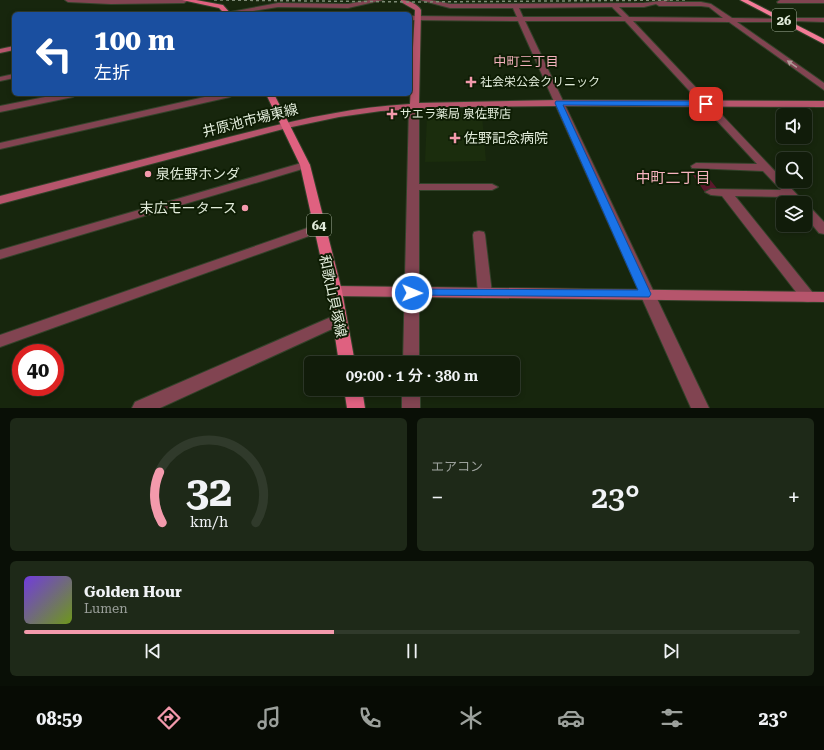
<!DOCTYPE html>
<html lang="ja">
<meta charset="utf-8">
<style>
body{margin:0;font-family:"Roboto Serif","Noto Sans JP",serif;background:#1e2918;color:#f1f3f6;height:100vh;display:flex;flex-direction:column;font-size:15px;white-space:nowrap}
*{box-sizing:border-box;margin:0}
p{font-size:13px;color:#9ca19c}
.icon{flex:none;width:22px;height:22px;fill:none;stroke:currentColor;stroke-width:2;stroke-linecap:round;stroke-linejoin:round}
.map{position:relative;height:408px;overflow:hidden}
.side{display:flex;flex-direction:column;gap:10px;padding:10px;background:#090f06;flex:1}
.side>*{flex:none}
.top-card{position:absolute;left:12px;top:12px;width:400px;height:84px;border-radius:6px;box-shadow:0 2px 6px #0003,0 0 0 1px #303a2b;background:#1a4fa0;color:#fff;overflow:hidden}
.fabs{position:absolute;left:776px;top:108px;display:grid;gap:8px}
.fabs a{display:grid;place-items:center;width:36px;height:36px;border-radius:6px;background:#111c0a;box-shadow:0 2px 6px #0003,0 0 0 1px #303a2b;font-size:20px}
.speed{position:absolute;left:12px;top:344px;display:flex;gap:8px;font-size:20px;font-weight:700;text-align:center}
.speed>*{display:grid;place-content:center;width:52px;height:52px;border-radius:50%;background:#111c0a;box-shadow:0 2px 6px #0003,0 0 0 1px #303a2b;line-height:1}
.speed .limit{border:6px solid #d22;background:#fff;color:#111}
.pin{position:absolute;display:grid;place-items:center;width:34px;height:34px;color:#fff;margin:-17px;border-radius:8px;box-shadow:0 2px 6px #0006}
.me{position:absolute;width:44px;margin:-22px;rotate:91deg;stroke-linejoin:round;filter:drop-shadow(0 0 3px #0008)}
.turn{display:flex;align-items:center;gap:14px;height:84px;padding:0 16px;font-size:18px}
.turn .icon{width:52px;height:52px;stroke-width:2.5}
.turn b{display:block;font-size:28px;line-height:34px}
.big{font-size:30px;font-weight:600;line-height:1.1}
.side .widget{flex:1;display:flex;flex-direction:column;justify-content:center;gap:6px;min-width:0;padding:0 14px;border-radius:6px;background:#1e2918}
.side .dial{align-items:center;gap:0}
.dial svg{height:104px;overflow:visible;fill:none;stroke:#303a2b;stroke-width:7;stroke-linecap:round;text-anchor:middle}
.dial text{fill:#f1f3f6;stroke:none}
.song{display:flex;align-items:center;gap:12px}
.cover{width:48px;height:48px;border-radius:6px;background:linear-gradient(135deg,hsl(260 70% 55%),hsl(80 70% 35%))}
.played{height:4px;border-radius:2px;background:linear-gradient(90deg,#f39aac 40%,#303a2b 40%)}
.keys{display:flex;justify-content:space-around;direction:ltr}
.heat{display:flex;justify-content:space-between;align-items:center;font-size:22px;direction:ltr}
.side .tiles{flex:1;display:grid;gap:10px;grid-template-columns:1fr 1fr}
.widget:last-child{grid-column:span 2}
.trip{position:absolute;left:304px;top:356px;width:216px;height:40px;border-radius:6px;background:#111c0a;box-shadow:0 2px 6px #0003,0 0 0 1px #303a2b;font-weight:600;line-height:40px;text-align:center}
.tabs{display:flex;height:64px;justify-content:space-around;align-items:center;background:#070b04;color:#9ca19c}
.tabs .icon{width:28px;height:28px}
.tabs .on{color:#f39aac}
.tabs b{font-size:18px;color:#f1f3f6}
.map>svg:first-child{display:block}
.built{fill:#1b2d0d}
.green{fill:#5a182b}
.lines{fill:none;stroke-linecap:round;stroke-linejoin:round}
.street-casing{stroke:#33422a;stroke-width:2}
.secondary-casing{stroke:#33422a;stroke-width:2}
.primary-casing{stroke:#33422a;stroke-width:2}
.highway-casing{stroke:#33422a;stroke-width:2}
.street{fill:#814451;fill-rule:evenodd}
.secondary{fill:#b6556c;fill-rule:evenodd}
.primary{fill:#df6180;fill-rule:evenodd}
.highway{fill:#f47b97;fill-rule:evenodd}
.rail{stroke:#7e8b76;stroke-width:1.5;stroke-dasharray:3 3;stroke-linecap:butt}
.oneway{fill:#b19896}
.route{fill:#1a73e8;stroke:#114b97}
.poi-dot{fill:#f39aac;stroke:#0e1d04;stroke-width:1.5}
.labels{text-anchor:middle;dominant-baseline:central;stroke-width:4;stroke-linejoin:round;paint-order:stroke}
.far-poi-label{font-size:12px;fill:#e1ebda;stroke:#0e1d04;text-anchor:start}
.shield{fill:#0e1d04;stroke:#a2ad9a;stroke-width:1}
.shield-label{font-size:13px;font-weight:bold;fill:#e1ebda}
.far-neighbourhood-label{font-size:13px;fill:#f5b2be;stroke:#0e1d04}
.street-label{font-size:14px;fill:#e1ebda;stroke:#0e1d04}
.poi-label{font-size:14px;fill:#e1ebda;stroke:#0e1d04;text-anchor:start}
.neighbourhood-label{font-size:15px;fill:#f5b2be;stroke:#0e1d04}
</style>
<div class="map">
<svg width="824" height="408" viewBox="0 0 824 408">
<rect width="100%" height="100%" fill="#17260d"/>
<path class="built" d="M460,113L482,115L486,161L425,162L427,115Z"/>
<path class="green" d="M693,175L707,176L719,191H704Z"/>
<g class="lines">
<g class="street-casing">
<g id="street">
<path d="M65,0H186L187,1L184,3L111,4L68,2Z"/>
<path d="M370,0H383L348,8L278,7L234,14L225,13L278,3L348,4Z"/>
<path d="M420,0H431L450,4L644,3L670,0L665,2H701L711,4L732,18L786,19L787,20L784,22H737L824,83V90L729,22L633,21L805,203H792L787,197L735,196L813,293L815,297L813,301L808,302L803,301L722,196L711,195L705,192L711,189L781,190L763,171L692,168L691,166L696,163L757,164L625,21H525L709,408H691L518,21L410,20V16L517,17L513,8H450ZM656,4L659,6H701L709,7L723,18L629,17L619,7H644ZM612,7L622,17H523L519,8Z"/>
<path d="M780,0H824V3H778L777,2Z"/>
<path d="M795,18H824V22L793,21L792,20Z"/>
<path d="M14,74V78L0,81V77Z"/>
<path d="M60,94H77L73,97L0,112V106Z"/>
<path d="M218,94H234L230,97L0,149V143Z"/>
<path d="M414,102L419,105V184H492L498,187L492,190H419V363H403L409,105Z"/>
<path d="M305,162L310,165L309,167L0,259V250Z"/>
<path d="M805,205L809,206L824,222V234L819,233L805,216Z"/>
<path d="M319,224L325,228L323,231L0,347V335Z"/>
<path d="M479,231L484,232L485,235L492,293L490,297L485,298L480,297L478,293L473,235L474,232Z"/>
<path d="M338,314L343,316L346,320L343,324L160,408H132L135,402Z"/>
<rect x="402" y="389" width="18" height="19"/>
</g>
</g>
<g class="secondary-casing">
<g id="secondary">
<path d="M401,0C408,0 418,4 421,10L419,103L559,100L824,101V107L559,106L450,107L381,111L339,117L287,128L0,204V196C67,179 135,161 202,144C271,126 339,108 410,104L415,10L401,2Z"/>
<path d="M14,46V50L0,53V49Z"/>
<path d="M335,286L824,292V302L335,296L330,295L328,291L330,287Z"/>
</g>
</g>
<g class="primary-casing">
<g id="primary">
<path d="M182,0H196L223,5L231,14H225L219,8Z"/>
<path d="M266,94H274L310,165L342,291L355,363H339L328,291L300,165Z"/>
<path d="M344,389H362L365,408H347Z"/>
</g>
</g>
<g class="highway-casing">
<path id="highway" d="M740,0H748L824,39V44Z"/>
</g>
<use href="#street" class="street"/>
<use href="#secondary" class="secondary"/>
<use href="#primary" class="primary"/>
<use href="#highway" class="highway"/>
<path class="rail" d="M214,0L414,2L688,0"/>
</g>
<defs><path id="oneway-solid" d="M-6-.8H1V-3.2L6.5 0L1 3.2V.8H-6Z"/></defs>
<use class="oneway" href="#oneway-solid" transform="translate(792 64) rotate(-145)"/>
<path class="route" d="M556,101H706L709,104L706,106L563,105L651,294L649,297L408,295L406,293L412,289L638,290L555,103Z"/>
<g class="poi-dot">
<path d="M469 76h4v4h4v4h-4v4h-4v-4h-4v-4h4z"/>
<path d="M390 108h4v4h4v4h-4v4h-4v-4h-4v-4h4z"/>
<path d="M453 132h4v4h4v4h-4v4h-4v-4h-4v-4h4z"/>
<circle cx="148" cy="174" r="4"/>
<circle cx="245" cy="208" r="4"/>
</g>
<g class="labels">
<g class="far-poi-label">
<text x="480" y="82">社会栄公会クリニック</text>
<text x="400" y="114">サエラ薬局 泉佐野店</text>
</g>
<g class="shield">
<rect x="772" y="9" width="24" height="22" rx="3"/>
<rect x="307" y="214" width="24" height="22" rx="3"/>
</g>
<g class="shield-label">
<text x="784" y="20">26</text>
<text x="319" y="225">64</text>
</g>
<g class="far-neighbourhood-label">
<text x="526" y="61">中町三丁目</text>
</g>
<g class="street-label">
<text transform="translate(250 120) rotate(-14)">井原池市場東線</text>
<text transform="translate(333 296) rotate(78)">和歌山貝塚線</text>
</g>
<g class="poi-label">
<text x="464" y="138">佐野記念病院</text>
<text x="156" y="174">泉佐野ホンダ</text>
<text x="237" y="208" text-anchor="end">末広モータース</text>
</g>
<g class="neighbourhood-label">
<text x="673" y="178">中町二丁目</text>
</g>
</g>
</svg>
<div class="fabs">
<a><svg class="icon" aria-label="sound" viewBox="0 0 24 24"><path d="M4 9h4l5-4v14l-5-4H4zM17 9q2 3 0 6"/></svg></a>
<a><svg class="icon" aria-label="search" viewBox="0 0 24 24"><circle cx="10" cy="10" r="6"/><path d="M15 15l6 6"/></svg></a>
<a><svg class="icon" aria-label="layers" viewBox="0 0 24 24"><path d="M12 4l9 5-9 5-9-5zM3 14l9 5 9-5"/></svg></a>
</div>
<div class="speed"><div class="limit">40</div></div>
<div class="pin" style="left:706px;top:104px;background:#d93025"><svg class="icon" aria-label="arrive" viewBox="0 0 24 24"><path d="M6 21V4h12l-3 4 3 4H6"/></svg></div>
<svg class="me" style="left:412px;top:293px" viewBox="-20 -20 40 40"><circle r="17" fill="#1a73e8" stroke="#fff" stroke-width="3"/><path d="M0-11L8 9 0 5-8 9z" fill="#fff"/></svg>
<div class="trip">09:00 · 1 分 · 380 m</div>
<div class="top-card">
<div class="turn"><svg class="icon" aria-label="left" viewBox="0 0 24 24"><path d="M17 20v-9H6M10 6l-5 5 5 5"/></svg><div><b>100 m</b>左折</div></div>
</div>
</div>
<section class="side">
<div class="tiles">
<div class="widget dial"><svg viewBox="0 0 100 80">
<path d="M14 69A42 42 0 1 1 86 69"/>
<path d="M14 69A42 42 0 0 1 12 30" stroke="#f39aac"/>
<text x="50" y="56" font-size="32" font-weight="700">32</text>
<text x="50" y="72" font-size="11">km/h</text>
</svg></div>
<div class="widget"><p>エアコン</p>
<div class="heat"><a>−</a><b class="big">23°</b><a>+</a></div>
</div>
<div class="widget">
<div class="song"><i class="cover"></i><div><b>Golden Hour</b><p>Lumen</p></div></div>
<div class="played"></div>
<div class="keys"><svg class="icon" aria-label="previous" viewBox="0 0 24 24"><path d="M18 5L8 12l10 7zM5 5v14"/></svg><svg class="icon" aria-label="pause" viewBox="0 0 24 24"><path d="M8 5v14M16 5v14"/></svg><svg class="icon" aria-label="next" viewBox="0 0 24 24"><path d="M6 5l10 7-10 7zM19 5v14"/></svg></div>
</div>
</div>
</section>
<nav class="tabs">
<b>08:59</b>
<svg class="icon on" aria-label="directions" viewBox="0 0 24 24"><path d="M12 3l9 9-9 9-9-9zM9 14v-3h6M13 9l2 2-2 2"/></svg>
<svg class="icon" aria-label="music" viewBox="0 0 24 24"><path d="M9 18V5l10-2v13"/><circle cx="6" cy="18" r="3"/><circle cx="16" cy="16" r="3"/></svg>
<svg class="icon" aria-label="phone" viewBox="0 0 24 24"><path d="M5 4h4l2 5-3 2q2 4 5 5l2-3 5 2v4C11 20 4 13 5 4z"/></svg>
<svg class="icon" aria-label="climate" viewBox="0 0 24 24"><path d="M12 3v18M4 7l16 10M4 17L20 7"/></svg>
<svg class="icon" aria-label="car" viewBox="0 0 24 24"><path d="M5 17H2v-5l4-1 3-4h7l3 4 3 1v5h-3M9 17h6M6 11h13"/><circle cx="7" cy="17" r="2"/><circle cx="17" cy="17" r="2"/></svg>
<svg class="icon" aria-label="filters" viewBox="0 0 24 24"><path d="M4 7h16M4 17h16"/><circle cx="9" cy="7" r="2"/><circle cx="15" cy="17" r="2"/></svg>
<b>23°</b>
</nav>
